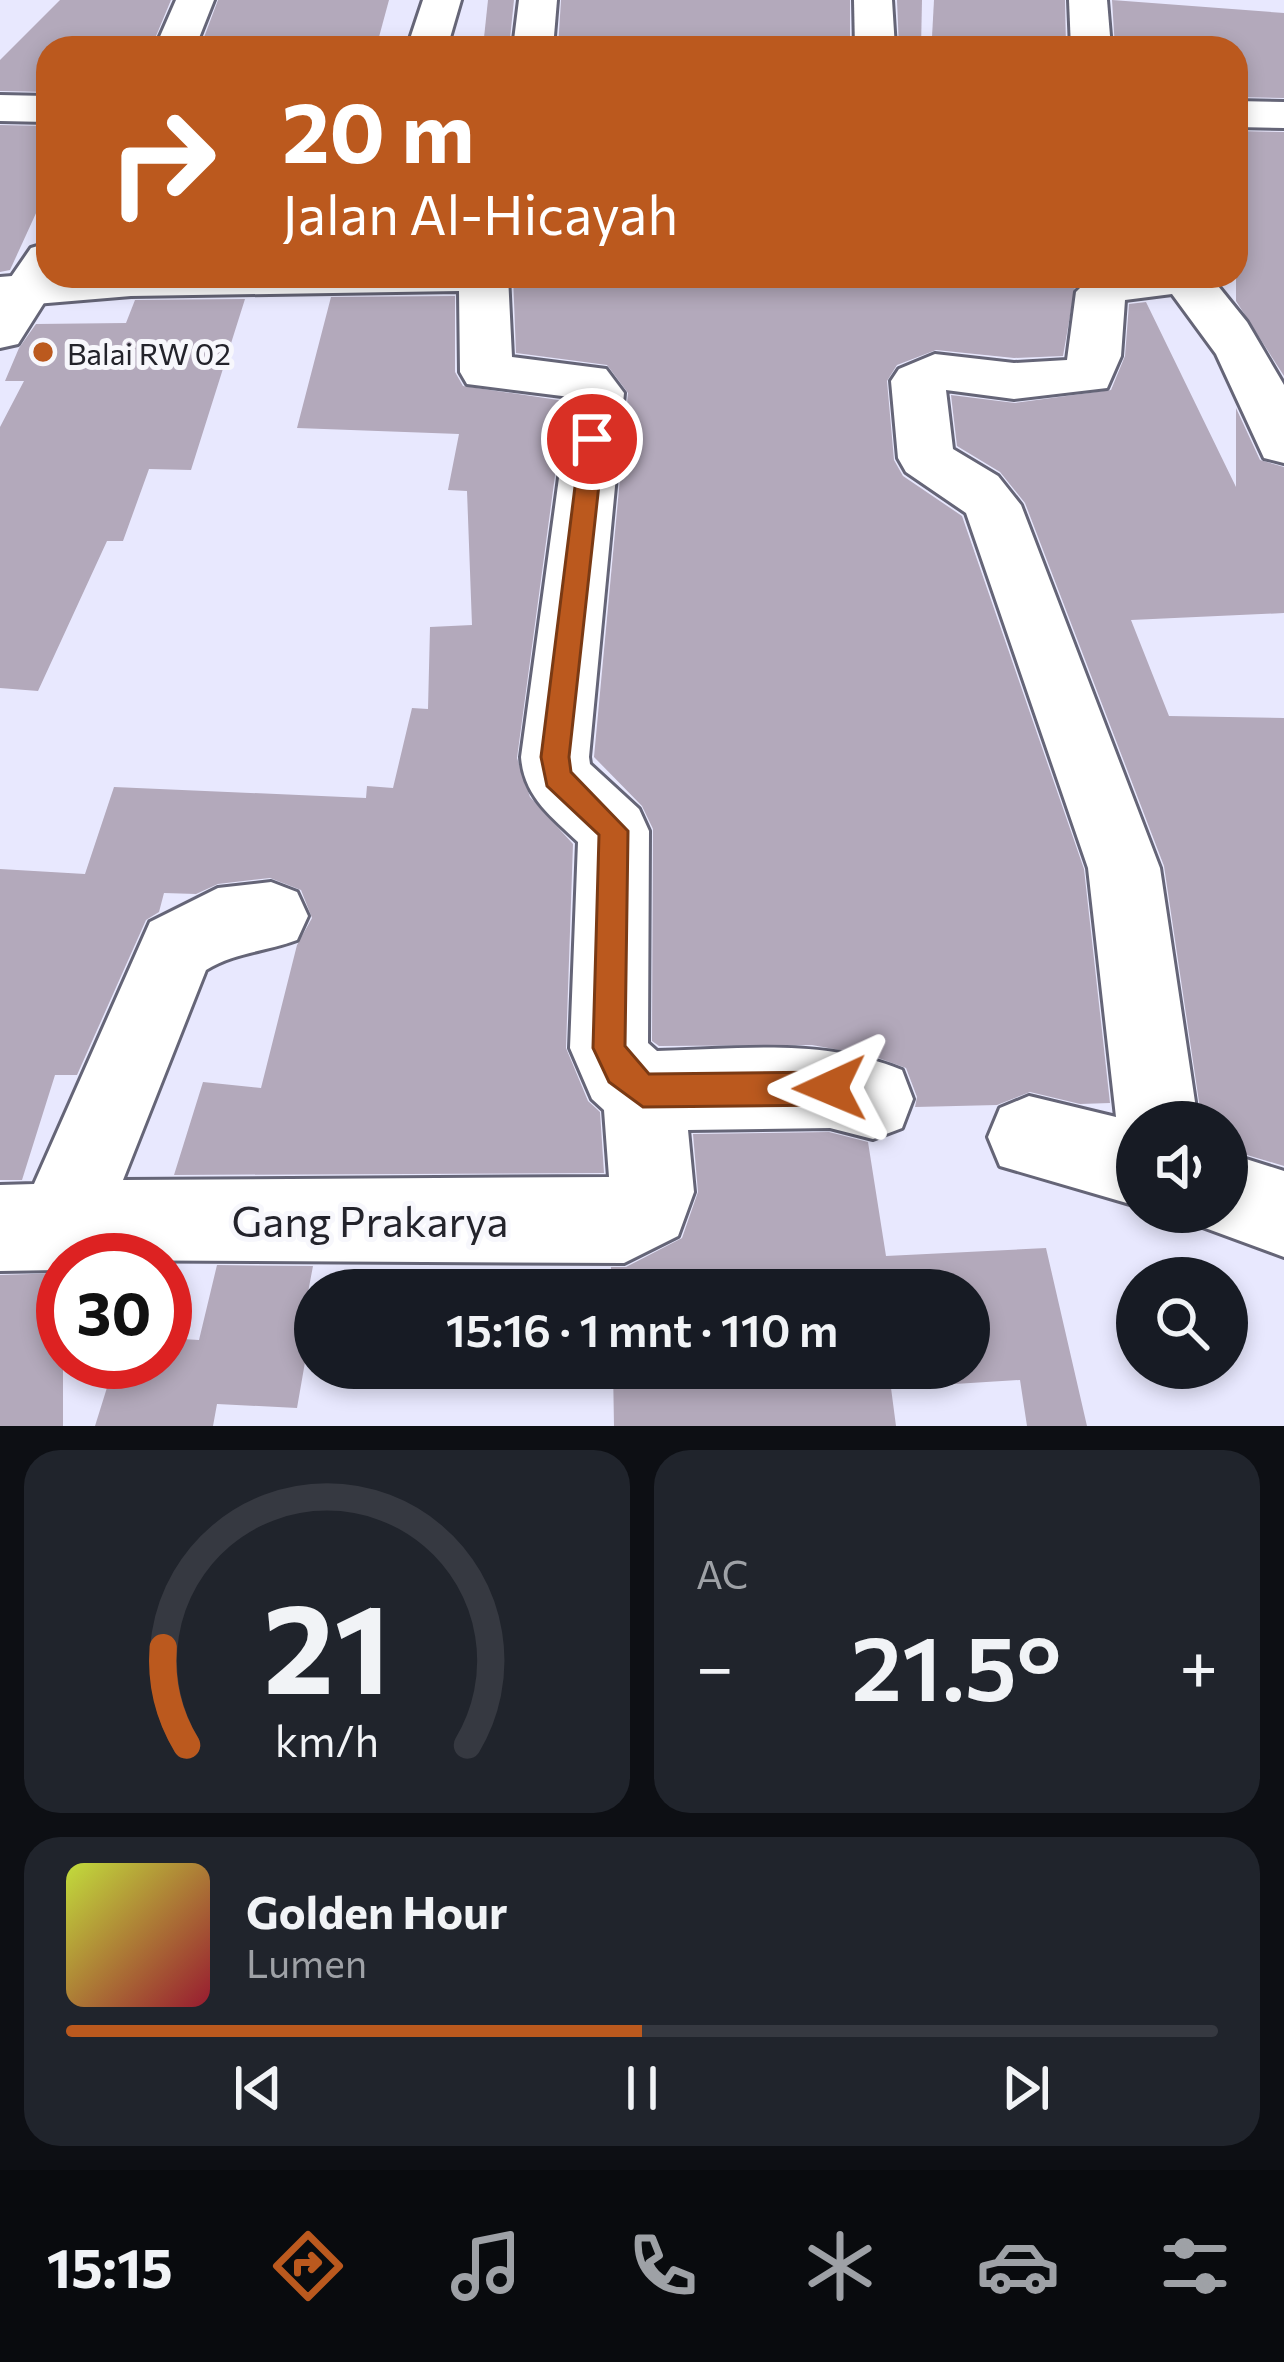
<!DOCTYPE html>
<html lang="id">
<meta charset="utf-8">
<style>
body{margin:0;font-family:Commissioner,sans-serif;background:#20242c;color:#f1f3f6;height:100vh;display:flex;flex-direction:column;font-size:45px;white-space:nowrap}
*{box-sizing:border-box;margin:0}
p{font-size:39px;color:#9ea1a6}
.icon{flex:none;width:66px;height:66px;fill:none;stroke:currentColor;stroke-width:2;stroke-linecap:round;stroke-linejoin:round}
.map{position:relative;height:1426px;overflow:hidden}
.panel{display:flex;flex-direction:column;gap:24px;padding:24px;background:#0d0f14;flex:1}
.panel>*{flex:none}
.banner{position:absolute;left:36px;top:36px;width:1212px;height:252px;border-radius:36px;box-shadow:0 6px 18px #0003;background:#bb591e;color:#fff;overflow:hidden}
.controls{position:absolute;left:1116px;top:1101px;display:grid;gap:24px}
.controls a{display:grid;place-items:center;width:132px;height:132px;border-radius:50%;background:#171b24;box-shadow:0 6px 18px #0003;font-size:60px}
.speed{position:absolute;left:36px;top:1233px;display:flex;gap:24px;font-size:60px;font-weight:700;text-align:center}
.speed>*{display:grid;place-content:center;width:156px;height:156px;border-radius:50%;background:#171b24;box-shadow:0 6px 18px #0003;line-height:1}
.speed .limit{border:18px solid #d22;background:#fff;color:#111}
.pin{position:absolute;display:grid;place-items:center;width:102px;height:102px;color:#fff;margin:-51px;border:6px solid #fff;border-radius:50%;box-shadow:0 3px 12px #0007}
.me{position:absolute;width:132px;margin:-66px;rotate:269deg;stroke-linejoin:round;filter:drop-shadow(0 0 9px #0008)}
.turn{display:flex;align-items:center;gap:42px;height:252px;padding:0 48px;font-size:54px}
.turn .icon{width:156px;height:156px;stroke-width:2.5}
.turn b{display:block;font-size:84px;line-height:102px}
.big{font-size:90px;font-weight:600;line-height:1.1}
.panel .widget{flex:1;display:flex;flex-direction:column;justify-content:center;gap:18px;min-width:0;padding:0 42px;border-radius:36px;background:#20242c}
.panel .dial{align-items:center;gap:0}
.dial svg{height:312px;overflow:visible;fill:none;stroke:#363941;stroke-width:7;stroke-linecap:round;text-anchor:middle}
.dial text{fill:#f1f3f6;stroke:none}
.song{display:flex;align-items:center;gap:36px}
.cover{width:144px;height:144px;border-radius:18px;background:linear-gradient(135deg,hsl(70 70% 55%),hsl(350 70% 35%))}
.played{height:12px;border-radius:6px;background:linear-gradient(90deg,#bb591e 50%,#363941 50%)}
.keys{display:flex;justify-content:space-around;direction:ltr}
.heat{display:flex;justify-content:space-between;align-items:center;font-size:66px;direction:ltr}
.panel .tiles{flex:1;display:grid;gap:24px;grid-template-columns:1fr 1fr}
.widget:last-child{grid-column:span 2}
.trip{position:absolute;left:294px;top:1269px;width:696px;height:120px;border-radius:60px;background:#171b24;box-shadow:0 6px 18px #0003;font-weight:600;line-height:120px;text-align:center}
.tab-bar{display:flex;height:192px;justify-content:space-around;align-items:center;background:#090b0e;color:#9ea1a6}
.tab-bar .icon{width:84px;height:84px}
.tab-bar .on{color:#bb591e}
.tab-bar b{font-size:54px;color:#f1f3f6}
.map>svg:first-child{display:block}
.building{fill:#b3a9bb}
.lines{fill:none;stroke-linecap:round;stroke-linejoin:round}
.minor-casing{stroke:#656577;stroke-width:6}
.tertiary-casing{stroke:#656577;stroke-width:6}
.minor{fill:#fff;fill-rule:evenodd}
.tertiary{fill:#fff;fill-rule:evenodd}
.route{fill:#bb591e;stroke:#7a3a14;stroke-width:3}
.poi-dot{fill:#bb591e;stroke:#f7f7fc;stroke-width:4.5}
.labels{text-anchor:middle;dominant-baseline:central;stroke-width:10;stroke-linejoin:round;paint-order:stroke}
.far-poi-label{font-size:30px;fill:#23232b;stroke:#f7f7fc;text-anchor:start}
.near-street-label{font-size:42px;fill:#23232b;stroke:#f7f7fc}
</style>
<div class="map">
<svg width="1284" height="1426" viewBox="0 0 1284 1426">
<rect width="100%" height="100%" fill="#e8e8fe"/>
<g class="building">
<path d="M60,0H171L151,48H48V92L0,91V60Z"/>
<path d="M218,0H389L376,48H200Z"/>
<path d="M488,0H514L509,48L483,47Z"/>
<path d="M561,0H850V48H558Z"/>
<path d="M897,0H922L921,48H899Z"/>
<path d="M934,0H1065L1066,47L932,37Z"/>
<path d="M1112,0L1284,13V98L1236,97V48H1115Z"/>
<path d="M0,125L48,126V187L10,270L0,272Z"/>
<path d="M1236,131L1284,132V376L1236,301Z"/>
<path d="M513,276H1072L1075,287L1063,356L1014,358L936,350L897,365L887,381L894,460L903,476L962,516L1084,869L1110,1103L1080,1104L1030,1092L997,1105L915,1107L917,1097L906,1068L873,1056L812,1045L659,1046L652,1041L653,829L642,806L594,757L628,393L607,365L516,353Z"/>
<path d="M455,296V372L463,386L565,401L517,758L530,797L573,844L566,1048L588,1101L600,1112L604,1173L174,1175L203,1082L261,1088L297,945L312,918L301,890L270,878L218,884L196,894L164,893L159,912L146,920L77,1075H55L22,1180H0V869L85,874L114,787L366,798L367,786L393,788L412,708L428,709L430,627L472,625L467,491L448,490L459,434L297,428L331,297Z"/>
<path d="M245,299L191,470L149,469L123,541H107L38,691L0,688V427L24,381H5L19,348L36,324L126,323L135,300Z"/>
<path d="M1146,302L1236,487V408L1260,460L1284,467V613L1131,620L1169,716L1284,718V1166L1227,1149V1122H1202L1164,866L1025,503L1000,472L957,446L951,395L1015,403L1111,390L1125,356L1129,304Z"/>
<path d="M829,1132L868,1142L886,1256L1046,1248L1087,1426H1027L1020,1380L891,1388L896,1426H614L613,1368H969V1290H611V1267H626L682,1238L698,1192L693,1134Z"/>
<path d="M217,1265L313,1266L298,1345H308L297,1408L217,1404L213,1426H95L115,1362H165V1338L199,1340Z"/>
<path d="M63,1273V1426H0V1275Z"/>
</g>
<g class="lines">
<g class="minor-casing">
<g id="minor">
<path d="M423,0H461L447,48H407Z"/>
<path d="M519,0H557L553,48H513Z"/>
<path d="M854,0H892L895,48H855Z"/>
<path d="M1069,0H1107L1111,48H1071Z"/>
<path d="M0,95L48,96V122L0,121Z"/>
<path d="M48,273L508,276L512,357L606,369L624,393L589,757L590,764L639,809L649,831L648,1043L657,1051C740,1049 824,1038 902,1070L913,1099L902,1128L873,1139L830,1128L688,1130L694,1192L678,1236L624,1263L63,1260V1268L58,1270L0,1271V1185L34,1184L150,922L218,888L271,882L297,892L308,916L297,940C265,952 235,952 206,970L123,1180L609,1177L604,1110L592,1099L570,1048L578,842C551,816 524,797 521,757L570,397L467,384L460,372L459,291L131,296L0,307V277Z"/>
<path d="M1092,276H1210L1247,322L1284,385V463L1264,458L1216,354L1172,294L1125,300L1121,356L1107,388L1014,399L946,390L953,449L998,476L1021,505L1160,868L1198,1122H1137V1206L1000,1166L988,1137L1000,1108L1029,1096L1116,1117L1088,868L966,513L906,472L898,458L891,381L899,369L935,354L1014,363L1067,360L1076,292Z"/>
<path d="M1227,1153L1284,1171V1257L1197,1225L1192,1212H1227Z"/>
</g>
</g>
<g class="tertiary-casing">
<g id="tertiary">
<path d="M176,0H214L195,48H155Z"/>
<path d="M1236,101L1284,102V128L1236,127Z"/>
<path d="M48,243V276H61L18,344L0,348V293L31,248Z"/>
</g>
</g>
<use href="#minor" class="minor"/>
<use href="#tertiary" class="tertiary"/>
</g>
<path class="route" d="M592,431L604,439L569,757L571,772L628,831L625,1046L649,1074L830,1072L842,1076L846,1088L842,1100L830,1105L643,1107L609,1082L593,1048L599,835L547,786L541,757L581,439Z"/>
<circle class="poi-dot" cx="43" cy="352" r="12"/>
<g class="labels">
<g class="far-poi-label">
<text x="67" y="352">Balai RW 02</text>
</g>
<g class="near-street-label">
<text x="370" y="1220">Gang Prakarya</text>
</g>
</g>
</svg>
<div class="controls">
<a><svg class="icon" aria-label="sound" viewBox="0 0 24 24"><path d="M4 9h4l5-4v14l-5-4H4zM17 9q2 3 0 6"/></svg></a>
<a><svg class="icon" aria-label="search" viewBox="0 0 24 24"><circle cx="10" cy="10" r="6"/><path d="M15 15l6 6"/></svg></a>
</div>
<div class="speed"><div class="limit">30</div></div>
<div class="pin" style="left:592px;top:439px;background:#d93025"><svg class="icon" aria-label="arrive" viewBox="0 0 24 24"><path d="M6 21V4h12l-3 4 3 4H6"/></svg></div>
<svg class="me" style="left:830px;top:1088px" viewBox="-20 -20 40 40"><path d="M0-17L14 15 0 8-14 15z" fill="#bb591e" stroke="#fff" stroke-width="4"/></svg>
<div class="trip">15:16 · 1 mnt · 110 m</div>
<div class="banner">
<div class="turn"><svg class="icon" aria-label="right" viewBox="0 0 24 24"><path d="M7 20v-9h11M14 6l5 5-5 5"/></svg><div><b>20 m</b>Jalan Al-Hicayah</div></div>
</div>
</div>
<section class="panel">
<div class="tiles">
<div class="widget dial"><svg viewBox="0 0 100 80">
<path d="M14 69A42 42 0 1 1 86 69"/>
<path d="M14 69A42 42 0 0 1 8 44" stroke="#bb591e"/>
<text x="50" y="56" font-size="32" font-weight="700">21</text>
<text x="50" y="72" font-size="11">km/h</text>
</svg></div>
<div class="widget"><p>AC</p>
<div class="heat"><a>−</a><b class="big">21.5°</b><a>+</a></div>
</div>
<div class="widget">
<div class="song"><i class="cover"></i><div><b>Golden Hour</b><p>Lumen</p></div></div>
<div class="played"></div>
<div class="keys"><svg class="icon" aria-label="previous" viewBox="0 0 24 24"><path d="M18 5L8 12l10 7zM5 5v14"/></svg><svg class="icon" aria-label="pause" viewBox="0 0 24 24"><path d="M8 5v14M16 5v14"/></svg><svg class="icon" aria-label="next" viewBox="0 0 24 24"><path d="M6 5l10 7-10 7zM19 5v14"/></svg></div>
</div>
</div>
</section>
<nav class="tab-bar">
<b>15:15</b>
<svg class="icon on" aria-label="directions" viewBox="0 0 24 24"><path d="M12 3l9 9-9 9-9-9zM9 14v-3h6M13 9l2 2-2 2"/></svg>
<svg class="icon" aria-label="music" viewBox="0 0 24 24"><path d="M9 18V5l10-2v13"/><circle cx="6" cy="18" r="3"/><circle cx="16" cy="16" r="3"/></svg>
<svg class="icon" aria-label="phone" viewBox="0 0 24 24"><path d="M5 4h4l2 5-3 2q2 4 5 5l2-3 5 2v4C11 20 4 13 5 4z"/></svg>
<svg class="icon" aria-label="climate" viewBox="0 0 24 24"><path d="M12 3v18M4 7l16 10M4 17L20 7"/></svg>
<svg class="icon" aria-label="car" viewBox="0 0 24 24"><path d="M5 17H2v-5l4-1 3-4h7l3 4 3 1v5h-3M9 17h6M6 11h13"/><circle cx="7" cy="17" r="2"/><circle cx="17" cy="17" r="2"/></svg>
<svg class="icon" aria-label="filters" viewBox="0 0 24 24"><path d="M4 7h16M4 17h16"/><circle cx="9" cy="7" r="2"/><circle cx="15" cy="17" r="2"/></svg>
</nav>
